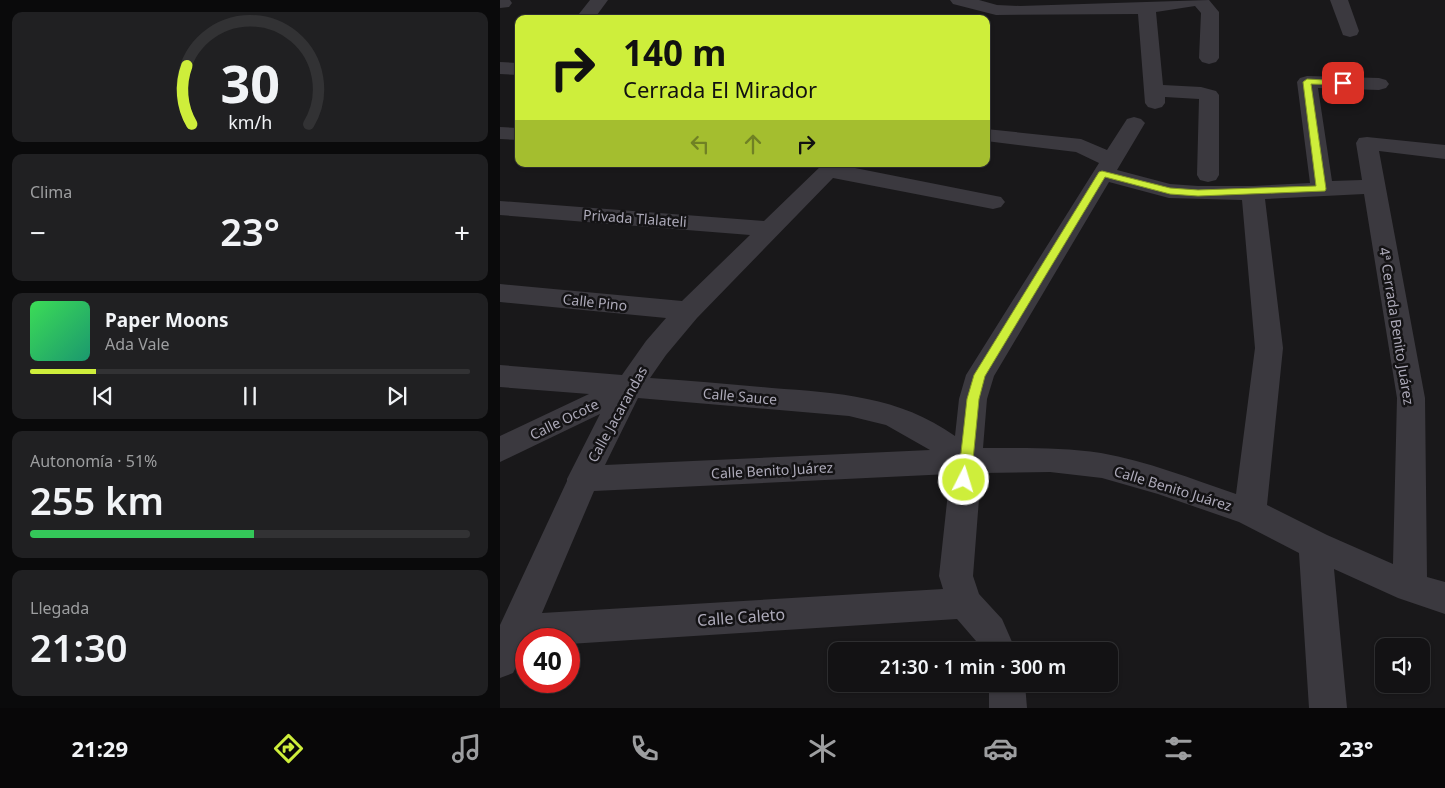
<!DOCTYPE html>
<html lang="es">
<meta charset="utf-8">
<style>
body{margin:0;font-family:"Noto Sans",sans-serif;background:#202022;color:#f1f3f6;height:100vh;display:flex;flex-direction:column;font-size:19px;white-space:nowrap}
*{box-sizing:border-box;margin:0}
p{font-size:16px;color:#9d9ea0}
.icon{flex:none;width:28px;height:28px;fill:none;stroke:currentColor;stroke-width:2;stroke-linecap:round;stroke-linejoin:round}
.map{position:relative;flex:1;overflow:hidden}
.drawer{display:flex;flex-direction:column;gap:12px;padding:12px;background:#0a0a0b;width:500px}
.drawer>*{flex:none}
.top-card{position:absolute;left:15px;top:15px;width:475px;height:152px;border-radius:10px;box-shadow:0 1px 4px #0004,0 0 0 1px #323234;background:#ceee3b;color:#111;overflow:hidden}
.fabs{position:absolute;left:875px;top:638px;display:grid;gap:10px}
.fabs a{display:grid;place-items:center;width:55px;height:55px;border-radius:10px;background:#131214;box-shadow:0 1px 4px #0004,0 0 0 1px #323234;font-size:25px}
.speed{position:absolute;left:15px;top:628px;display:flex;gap:10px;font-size:25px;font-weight:700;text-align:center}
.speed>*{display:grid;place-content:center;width:65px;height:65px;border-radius:50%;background:#131214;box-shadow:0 1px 4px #0004,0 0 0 1px #323234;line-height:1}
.speed .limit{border:8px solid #d22;background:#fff;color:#111}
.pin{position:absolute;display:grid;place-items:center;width:42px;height:42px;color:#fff;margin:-21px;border-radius:10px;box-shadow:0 2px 8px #0006}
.me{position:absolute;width:55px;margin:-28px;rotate:5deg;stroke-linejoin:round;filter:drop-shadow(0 0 4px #0008)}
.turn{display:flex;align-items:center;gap:18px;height:105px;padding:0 25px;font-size:22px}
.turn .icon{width:65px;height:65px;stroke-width:2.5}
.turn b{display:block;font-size:35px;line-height:42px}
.lanes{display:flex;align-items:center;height:48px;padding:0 25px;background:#0003;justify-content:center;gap:25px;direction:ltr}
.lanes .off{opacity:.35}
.big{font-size:38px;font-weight:600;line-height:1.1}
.drawer .widget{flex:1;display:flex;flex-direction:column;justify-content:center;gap:8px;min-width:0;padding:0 18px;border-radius:10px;background:#202022}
.drawer .dial{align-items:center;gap:0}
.dial svg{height:130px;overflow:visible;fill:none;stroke:#323234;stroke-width:7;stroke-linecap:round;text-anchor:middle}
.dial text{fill:#f1f3f6;stroke:none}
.song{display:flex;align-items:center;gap:15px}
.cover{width:60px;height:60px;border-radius:8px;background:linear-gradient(135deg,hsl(130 70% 55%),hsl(160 70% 35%))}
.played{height:5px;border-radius:2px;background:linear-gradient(90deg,#ceee3b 15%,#323234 15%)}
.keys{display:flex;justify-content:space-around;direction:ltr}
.heat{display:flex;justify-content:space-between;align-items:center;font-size:28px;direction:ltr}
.charge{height:8px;border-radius:4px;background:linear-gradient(90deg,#34c759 51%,#323234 0)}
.trip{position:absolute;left:328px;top:642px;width:290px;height:50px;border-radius:10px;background:#131214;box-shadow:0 1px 4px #0004,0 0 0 1px #323234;font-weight:600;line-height:50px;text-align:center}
.tabs{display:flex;height:80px;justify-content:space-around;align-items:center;background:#080708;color:#9d9ea0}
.tabs .icon{width:35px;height:35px}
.tabs .active{color:#ceee3b}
.tabs b{font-size:22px;color:#f1f3f6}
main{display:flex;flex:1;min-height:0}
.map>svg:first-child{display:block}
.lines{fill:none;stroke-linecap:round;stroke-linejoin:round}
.minor{fill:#3b393f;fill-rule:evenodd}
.route{fill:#ceee3b;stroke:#869b26}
.labels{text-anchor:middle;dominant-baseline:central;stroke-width:5;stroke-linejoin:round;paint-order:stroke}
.street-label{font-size:14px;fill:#adaab9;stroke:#141315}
.near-street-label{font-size:16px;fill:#adaab9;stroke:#141315}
</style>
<main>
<section class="drawer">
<div class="widget dial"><svg viewBox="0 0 100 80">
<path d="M14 69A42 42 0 1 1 86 69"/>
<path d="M14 69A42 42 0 0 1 11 33" stroke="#ceee3b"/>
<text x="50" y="56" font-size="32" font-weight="700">30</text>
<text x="50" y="72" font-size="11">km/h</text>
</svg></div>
<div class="widget"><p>Clima</p>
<div class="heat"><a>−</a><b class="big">23°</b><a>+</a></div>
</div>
<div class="widget">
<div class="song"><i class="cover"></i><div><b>Paper Moons</b><p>Ada Vale</p></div></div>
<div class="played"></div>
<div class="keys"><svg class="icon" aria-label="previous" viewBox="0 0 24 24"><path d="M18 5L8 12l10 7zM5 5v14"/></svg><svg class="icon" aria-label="pause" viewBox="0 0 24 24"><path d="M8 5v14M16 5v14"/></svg><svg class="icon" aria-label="next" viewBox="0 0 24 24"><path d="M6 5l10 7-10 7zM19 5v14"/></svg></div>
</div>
<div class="widget"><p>Autonomía · 51%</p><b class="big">255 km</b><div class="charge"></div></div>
<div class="widget"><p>Llegada</p><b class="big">21:30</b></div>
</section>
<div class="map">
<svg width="945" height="708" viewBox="0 0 945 708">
<rect width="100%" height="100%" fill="#19181a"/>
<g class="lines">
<g class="minor">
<path d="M0,0H10L12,3L9,7L0,8Z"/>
<path d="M90,0H108L94,19H75Z"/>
<path d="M450,0H479L497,5L520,6L709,0L719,12V58L716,62L709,64L702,62L699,58L701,13L695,6L656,12L663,85L701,87L716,91L719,95V175L716,180L708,182L700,180L697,175L699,99L665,97V103L662,107L655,109L648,107L645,103L638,14L496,15L453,4Z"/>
<path d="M830,0H848L859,31L857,35L850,37L843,35Z"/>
<path d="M0,62L19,63V75L0,74Z"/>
<path d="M807,76L879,78L886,80L889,84L886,88L879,90L818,88L832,181L862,180L856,143L859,138L867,137L945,145V159L879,151L925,398L927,577L945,582V614L898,598L834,569L847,708H809L799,553L739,522L658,494L602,478L550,472L481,473L473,576L479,594L502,619L516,651H480L476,641L457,619L69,644V639H26V647L13,673L0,678V625L67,481V479L100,414L0,462V436L89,394L0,387V365L122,375L146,341L166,318L0,302V284L182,301L250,235L0,215V201L264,221L323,164H347L345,166L501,197L505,202L501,207L493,209L333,178L197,318L166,355L150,378C191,381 231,384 272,388C338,393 399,396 455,436L459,399L466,375L599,163L576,152L486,141V129L581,139L607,150L627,119L634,117L641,119L645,123L617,170L670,184L698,186H753L810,183L797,82L800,78ZM609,182L669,198L742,200L755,348L736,494C692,479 647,461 601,453C562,447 523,448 483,448L487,399L494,376ZM864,194L897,398L893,564L827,535L767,505L783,348L765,199ZM138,398L349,416L386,425L430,450L105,465ZM450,474L439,576L443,589L42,613L94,491Z"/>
<path d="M0,127L19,128V140L0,139Z"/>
<path d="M489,684H525L527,708H489Z"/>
</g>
</g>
<path class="route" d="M807,79L843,81L847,83L843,85L811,84L826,189L825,191L698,196L670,194L605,177L485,376L479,399L471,480L469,484L464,486L460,484L458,480L467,399L474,375L599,172L602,171L670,188L698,190L816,186L803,82Z"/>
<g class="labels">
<g class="street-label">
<text transform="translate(135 218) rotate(4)">Privada Tlalateli</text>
<text transform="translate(95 302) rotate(6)">Calle Pino</text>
<text transform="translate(897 326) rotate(81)">4ª Cerrada Benito Juárez</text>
<text transform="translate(240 396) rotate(5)">Calle Sauce</text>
<text transform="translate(117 414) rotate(-61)">Calle Jacarandas</text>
<text transform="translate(64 419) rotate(-26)">Calle Ocote</text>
<text transform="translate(272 470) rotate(-3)">Calle Benito Juárez</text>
<text transform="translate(673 488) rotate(17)">Calle Benito Juárez</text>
</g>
<g class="near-street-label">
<text transform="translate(241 617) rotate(-4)">Calle Caleto</text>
</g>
</g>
</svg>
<div class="fabs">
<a><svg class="icon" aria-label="sound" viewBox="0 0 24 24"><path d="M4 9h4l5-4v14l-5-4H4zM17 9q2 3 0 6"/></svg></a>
</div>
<div class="speed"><div class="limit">40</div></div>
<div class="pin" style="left:843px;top:83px;background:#d93025"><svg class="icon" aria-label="arrive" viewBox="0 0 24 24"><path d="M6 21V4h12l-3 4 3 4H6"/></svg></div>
<svg class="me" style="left:464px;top:480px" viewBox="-20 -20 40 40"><circle r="17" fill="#ceee3b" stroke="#fff" stroke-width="3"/><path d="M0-11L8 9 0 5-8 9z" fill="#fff"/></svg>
<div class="trip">21:30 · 1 min · 300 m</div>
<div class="top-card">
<div class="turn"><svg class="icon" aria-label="right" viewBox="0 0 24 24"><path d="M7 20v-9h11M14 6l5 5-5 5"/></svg><div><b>140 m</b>Cerrada El Mirador</div></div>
<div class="lanes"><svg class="icon off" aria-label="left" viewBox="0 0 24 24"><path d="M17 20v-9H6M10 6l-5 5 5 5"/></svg><svg class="icon off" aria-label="ahead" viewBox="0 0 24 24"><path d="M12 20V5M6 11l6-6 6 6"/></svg><svg class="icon" aria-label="right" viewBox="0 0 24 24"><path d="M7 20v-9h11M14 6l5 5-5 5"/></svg></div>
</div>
</div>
</main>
<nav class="tabs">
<b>21:29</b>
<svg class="icon active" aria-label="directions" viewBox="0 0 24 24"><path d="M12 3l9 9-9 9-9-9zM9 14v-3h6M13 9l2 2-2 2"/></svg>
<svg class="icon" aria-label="music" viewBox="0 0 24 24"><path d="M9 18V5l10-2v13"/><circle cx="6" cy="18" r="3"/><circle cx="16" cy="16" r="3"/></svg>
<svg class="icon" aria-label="phone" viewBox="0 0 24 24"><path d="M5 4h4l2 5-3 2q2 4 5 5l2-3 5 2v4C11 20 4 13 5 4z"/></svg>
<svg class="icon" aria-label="climate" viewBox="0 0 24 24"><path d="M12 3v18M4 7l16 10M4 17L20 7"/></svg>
<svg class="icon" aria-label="car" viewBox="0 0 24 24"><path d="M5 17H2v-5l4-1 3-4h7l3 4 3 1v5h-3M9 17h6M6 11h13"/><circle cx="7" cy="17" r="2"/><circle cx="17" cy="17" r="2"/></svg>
<svg class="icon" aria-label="filters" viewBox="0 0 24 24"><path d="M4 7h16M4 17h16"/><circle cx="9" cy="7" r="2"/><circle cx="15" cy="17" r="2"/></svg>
<b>23°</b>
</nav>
